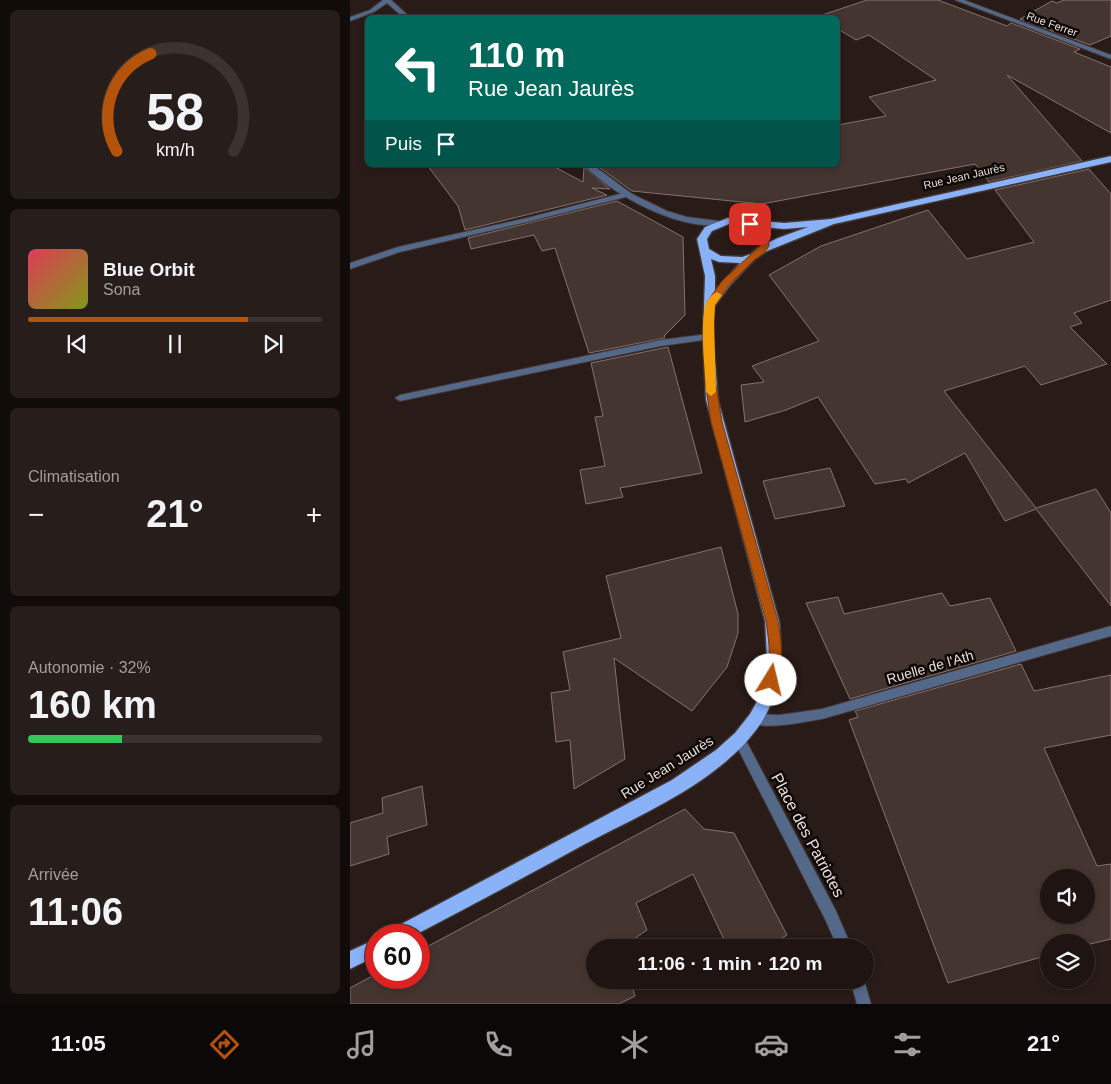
<!DOCTYPE html>
<html lang="fr">
<meta charset="utf-8">
<style>
body{margin:0;font-family:Helvetica,sans-serif;background:#271d1a;color:#f1f3f6;height:100vh;display:flex;flex-direction:column;font-size:19px;white-space:nowrap}
*{box-sizing:border-box;margin:0}
p{font-size:16px;color:#a19e9f}
.icon{flex:none;width:28px;height:28px;fill:none;stroke:currentColor;stroke-width:2;stroke-linecap:round;stroke-linejoin:round}
.map{position:relative;flex:1;overflow:hidden}
.drawer{display:flex;flex-direction:column;gap:10px;padding:10px;background:#110b09;width:350px}
.drawer>*{flex:none}
.guide{position:absolute;left:15px;top:15px;width:475px;height:152px;border-radius:8px;box-shadow:0 2px 8px #0003,0 0 0 1px #3c3331;background:#00695c;color:#fff;overflow:hidden}
.buttons{position:absolute;left:690px;top:869px;display:grid;gap:10px}
.buttons a{display:grid;place-items:center;width:55px;height:55px;border-radius:50%;background:#1f1411;box-shadow:0 2px 8px #0003,0 0 0 1px #3c3331;font-size:25px}
.speed{position:absolute;left:15px;top:924px;display:flex;gap:10px;font-size:25px;font-weight:700;text-align:center}
.speed>*{display:grid;place-content:center;width:65px;height:65px;border-radius:50%;background:#1f1411;box-shadow:0 2px 8px #0003,0 0 0 1px #3c3331;line-height:1}
.speed .limit{border:8px solid #d22;background:#fff;color:#111}
.pin{position:absolute;display:grid;place-items:center;width:42px;height:42px;color:#fff;margin:-21px;border-radius:10px;box-shadow:0 2px 8px #0006}
.me{position:absolute;width:55px;margin:-28px;rotate:9deg;stroke-linejoin:round;filter:drop-shadow(0 0 4px #0008)}
.turn{display:flex;align-items:center;gap:18px;height:105px;padding:0 20px;font-size:22px}
.turn .icon{width:65px;height:65px;stroke-width:2.5}
.turn b{display:block;font-size:35px;line-height:42px}
.then{display:flex;align-items:center;height:48px;padding:0 20px;background:#0003;gap:10px;font-size:19px}
.big{font-size:38px;font-weight:700;line-height:1.1}
.drawer .widget{flex:1;display:flex;flex-direction:column;justify-content:center;gap:8px;min-width:0;padding:0 18px;border-radius:8px;background:#271d1a}
.drawer .dial{align-items:center;gap:0}
.dial svg{height:130px;overflow:visible;fill:none;stroke:#3c3331;stroke-width:7;stroke-linecap:round;text-anchor:middle}
.dial text{fill:#f1f3f6;stroke:none}
.song{display:flex;align-items:center;gap:15px}
.cover{width:60px;height:60px;border-radius:8px;background:linear-gradient(135deg,hsl(350 70% 55%),hsl(70 70% 35%))}
.played{height:5px;border-radius:2px;background:linear-gradient(90deg,#b45309 75%,#3c3331 75%)}
.keys{display:flex;justify-content:space-around;direction:ltr}
.heat{display:flex;justify-content:space-between;align-items:center;font-size:28px;direction:ltr}
.charge{height:8px;border-radius:4px;background:linear-gradient(90deg,#34c759 32%,#3c3331 0)}
.trip{position:absolute;left:236px;top:939px;width:288px;height:50px;border-radius:25px;background:#1f1411;box-shadow:0 2px 8px #0003,0 0 0 1px #3c3331;font-weight:700;line-height:50px;text-align:center}
.tab-bar{display:flex;height:80px;justify-content:space-around;align-items:center;background:#0c0807;color:#a19e9f}
.tab-bar .icon{width:35px;height:35px}
.tab-bar .on{color:#b45309}
.tab-bar b{font-size:22px;color:#f1f3f6}
main{display:flex;flex:1;min-height:0}
.map>svg:first-child{display:block}
.building{fill:#453531;stroke:#84726d;fill-rule:evenodd}
.lines{fill:none;stroke-linecap:round;stroke-linejoin:round}
.lane-casing{stroke:#443632;stroke-width:2}
.street-casing{stroke:#443632;stroke-width:2}
.primary-casing{stroke:#443632;stroke-width:3}
.lane{fill:#54688a;fill-rule:evenodd}
.street{fill:#54688a;fill-rule:evenodd}
.primary{fill:#89b2f9;fill-rule:evenodd}
.route{fill:#b45309;stroke:#753606}
.slow{fill:#f59e0b}
.labels{text-anchor:middle;dominant-baseline:central;stroke-width:5;stroke-linejoin:round;paint-order:stroke}
.far-street-label{font-size:11px;fill:#e7ddda;stroke:#0d0706}
.street-label{font-size:14px;fill:#e7ddda;stroke:#0d0706}
.near-street-label{font-size:16px;fill:#e7ddda;stroke:#0d0706}
</style>
<main>
<section class="drawer">
<div class="widget dial"><svg viewBox="0 0 100 80">
<path d="M14 69A42 42 0 1 1 86 69"/>
<path d="M14 69A42 42 0 0 1 35 9" stroke="#b45309"/>
<text x="50" y="56" font-size="32" font-weight="700">58</text>
<text x="50" y="72" font-size="11">km/h</text>
</svg></div>
<div class="widget">
<div class="song"><i class="cover"></i><div><b>Blue Orbit</b><p>Sona</p></div></div>
<div class="played"></div>
<div class="keys"><svg class="icon" aria-label="previous" viewBox="0 0 24 24"><path d="M18 5L8 12l10 7zM5 5v14"/></svg><svg class="icon" aria-label="pause" viewBox="0 0 24 24"><path d="M8 5v14M16 5v14"/></svg><svg class="icon" aria-label="next" viewBox="0 0 24 24"><path d="M6 5l10 7-10 7zM19 5v14"/></svg></div>
</div>
<div class="widget"><p>Climatisation</p>
<div class="heat"><a>−</a><b class="big">21°</b><a>+</a></div>
</div>
<div class="widget"><p>Autonomie · 32%</p><b class="big">160 km</b><div class="charge"></div></div>
<div class="widget"><p>Arrivée</p><b class="big">11:06</b></div>
</section>
<div class="map">
<svg width="761" height="1004" viewBox="0 0 761 1004">
<rect width="100%" height="100%" fill="#291b17"/>
<g class="building">
<path d="M517,0H588L657,26L661,23L730,49L724,52L761,67V133L657,75L732,161L639,182L625,164L412,204L282,191L246,165H488V125L536,116L519,97L586,80L519,35L506,40L488,29V18L466,17Z"/>
<path d="M714,0H761V36L740,45L670,19L702,1L707,3Z"/>
<path d="M77,165H201L233,182L234,167L260,189L242,188L257,195L115,230L108,206Z"/>
<path d="M739,169L761,194V300L724,313L732,323L720,327L757,364L691,385L675,366L594,391L686,508L746,489L761,513V606L686,509L655,521L615,453L558,483L556,479L525,484L468,397L436,410L395,422L391,385L414,382L402,366L469,341L419,275L471,246L578,210L617,259L684,242L645,190Z"/>
<path d="M267,201L333,237L335,315L314,336L315,338L239,353L205,248L192,251L184,235L121,249L118,238Z"/>
<path d="M318,347L352,473L270,488L273,497L236,504L230,470L255,466L245,417L253,416L241,363Z"/>
<path d="M480,468L495,506L425,519L413,481Z"/>
<path d="M371,547L388,614V633L377,667L342,711L264,658L275,759L224,789L220,740L206,742L201,693L220,690L213,652L271,638L256,576Z"/>
<path d="M592,593L600,606L640,598L666,651L500,699L456,603L488,597L494,614Z"/>
<path d="M671,664L684,691L761,675V735L694,748L747,866L761,864V939L736,945V942H699V955L598,983L499,720L508,717L505,711ZM699,878H736V915H699Z"/>
<path d="M72,786L77,825L37,837L39,854L0,866V823L33,813L32,798Z"/>
<path d="M335,809L354,829L384,833L437,935L415,948H378L343,874L286,903L297,930L271,948H245V980H280L285,996L269,1004H0V988L26,974V978H69V951Z"/>
</g>
<g class="lines">
<g class="lane-casing">
<g id="lane">
<path d="M277,192H280V196L177,222L50,252L0,269V263L48,247L177,218Z"/>
<path d="M358,334L362,337L361,339L311,346L50,401L45,398L50,395L311,340Z"/>
<path d="M761,626V636L472,719C452,722 420,730 401,723L399,719L401,715L405,714L429,715L472,709Z"/>
</g>
</g>
<g class="street-casing">
<g id="street">
<path d="M33,0H41L61,18H54L37,3L24,12L0,21V17L20,10Z"/>
<path d="M605,0H614L761,55V59Z"/>
<path d="M234,165H243L282,194L317,211L337,217L369,221L373,223C368,227 361,225 354,225C315,222 262,194 234,165Z"/>
<path d="M389,733L393,735L485,909L502,948H488L475,919L385,743L383,739L385,735Z"/>
<path d="M500,980H514L521,1004H507Z"/>
</g>
</g>
<g class="primary-casing">
<g id="primary">
<path d="M761,156V162L484,224L417,251L405,259L380,285L364,307L363,337L368,400L429,621C433,657 431,692 411,723C373,780 294,813 235,844C179,875 122,905 65,935H40L42,929L322,780L366,750L385,733L400,714L410,696L417,659L415,621L356,400L353,337L355,276L347,239L355,227L378,218L434,223L481,219ZM379,224L434,229L458,227L428,238L409,247L401,254L392,257L371,256L359,249L357,239L362,231ZM361,259L369,262L390,263L365,291V276Z"/>
<path d="M26,939V956L0,969V951Z"/>
</g>
</g>
<use href="#lane" class="lane"/>
<use href="#street" class="street"/>
<use href="#primary" class="primary"/>
</g>
<path class="route" d="M400,221L413,227L418,235L419,246L414,253L404,260L379,285L365,305L363,337L365,380L372,422L428,621C431,642 435,664 426,684L421,686L417,684C414,678 417,671 418,665C421,650 418,636 416,621L361,422L355,380L353,337L357,302L372,281L410,246L409,235L395,224Z"/>
<path class="slow" d="M367,292L372,295L365,305L364,322L366,392L361,396L356,392C355,366 350,332 355,306C356,301 362,294 367,292Z"/>
<g class="labels">
<g class="far-street-label">
<text transform="translate(702 24) rotate(20)">Rue Ferrer</text>
<text transform="translate(614 176) rotate(-13)">Rue Jean Jaurès</text>
</g>
<g class="street-label">
<text transform="translate(580 667) rotate(-16)">Ruelle de l'Ath</text>
<text transform="translate(317 767) rotate(-32)">Rue Jean Jaurès</text>
</g>
<g class="near-street-label">
<text transform="translate(458 835) rotate(62)">Place des Patriotes</text>
</g>
</g>
</svg>
<div class="buttons">
<a><svg class="icon" aria-label="sound" viewBox="0 0 24 24"><path d="M4 9h4l5-4v14l-5-4H4zM17 9q2 3 0 6"/></svg></a>
<a><svg class="icon" aria-label="layers" viewBox="0 0 24 24"><path d="M12 4l9 5-9 5-9-5zM3 14l9 5 9-5"/></svg></a>
</div>
<div class="speed"><div class="limit">60</div></div>
<div class="pin" style="left:400px;top:224px;background:#d93025"><svg class="icon" aria-label="arrive" viewBox="0 0 24 24"><path d="M6 21V4h12l-3 4 3 4H6"/></svg></div>
<svg class="me" style="left:421px;top:680px" viewBox="-20 -20 40 40"><circle r="19" fill="#fff"/><path d="M0-13L10 11 0 6-10 11z" fill="#b45309"/></svg>
<div class="trip">11:06 · 1 min · 120 m</div>
<div class="guide">
<div class="turn"><svg class="icon" aria-label="left" viewBox="0 0 24 24"><path d="M17 20v-9H6M10 6l-5 5 5 5"/></svg><div><b>110 m</b>Rue Jean Jaurès</div></div>
<div class="then">Puis<svg class="icon" aria-label="arrive" viewBox="0 0 24 24"><path d="M6 21V4h12l-3 4 3 4H6"/></svg></div>
</div>
</div>
</main>
<nav class="tab-bar">
<b>11:05</b>
<svg class="icon on" aria-label="directions" viewBox="0 0 24 24"><path d="M12 3l9 9-9 9-9-9zM9 14v-3h6M13 9l2 2-2 2"/></svg>
<svg class="icon" aria-label="music" viewBox="0 0 24 24"><path d="M9 18V5l10-2v13"/><circle cx="6" cy="18" r="3"/><circle cx="16" cy="16" r="3"/></svg>
<svg class="icon" aria-label="phone" viewBox="0 0 24 24"><path d="M5 4h4l2 5-3 2q2 4 5 5l2-3 5 2v4C11 20 4 13 5 4z"/></svg>
<svg class="icon" aria-label="climate" viewBox="0 0 24 24"><path d="M12 3v18M4 7l16 10M4 17L20 7"/></svg>
<svg class="icon" aria-label="car" viewBox="0 0 24 24"><path d="M5 17H2v-5l4-1 3-4h7l3 4 3 1v5h-3M9 17h6M6 11h13"/><circle cx="7" cy="17" r="2"/><circle cx="17" cy="17" r="2"/></svg>
<svg class="icon" aria-label="filters" viewBox="0 0 24 24"><path d="M4 7h16M4 17h16"/><circle cx="9" cy="7" r="2"/><circle cx="15" cy="17" r="2"/></svg>
<b>21°</b>
</nav>
